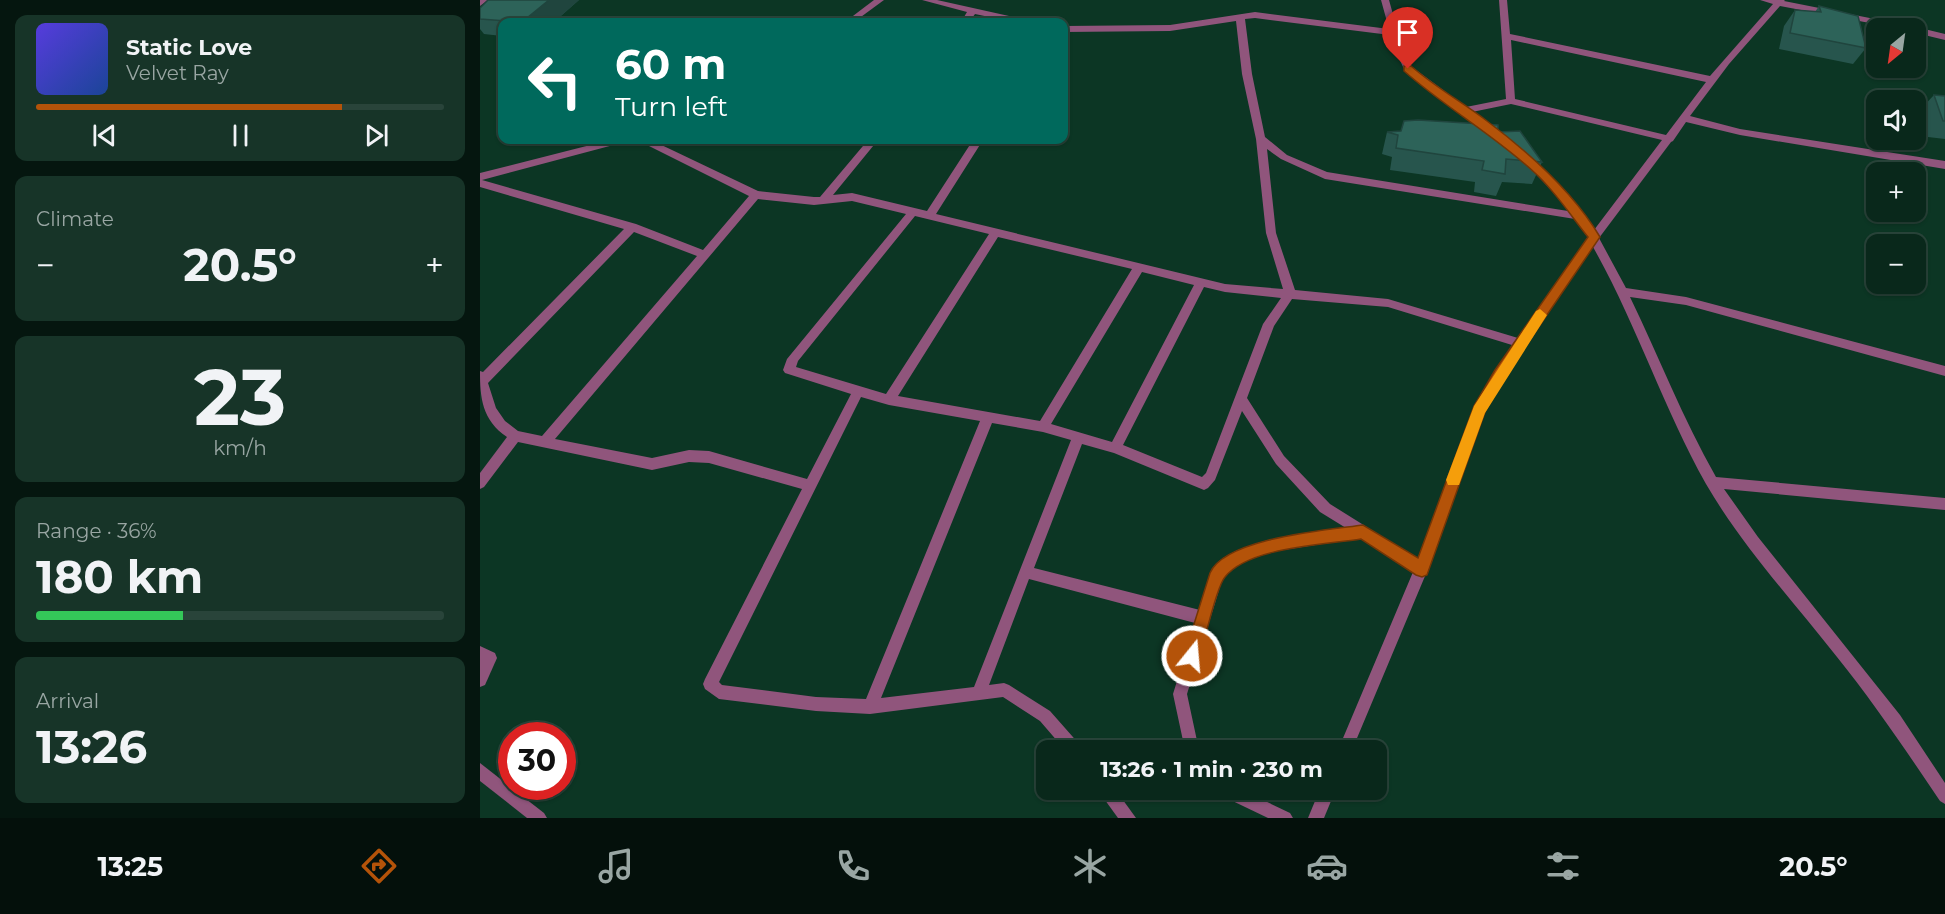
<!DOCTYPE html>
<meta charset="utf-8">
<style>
body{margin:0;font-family:Montserrat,sans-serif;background:#173428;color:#f1f3f6;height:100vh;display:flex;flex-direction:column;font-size:22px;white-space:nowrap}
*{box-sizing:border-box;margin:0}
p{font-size:20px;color:#99a6a3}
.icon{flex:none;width:33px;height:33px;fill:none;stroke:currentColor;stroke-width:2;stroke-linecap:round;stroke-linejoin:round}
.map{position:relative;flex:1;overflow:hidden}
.details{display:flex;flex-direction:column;gap:15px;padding:15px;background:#05160f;width:480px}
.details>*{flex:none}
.top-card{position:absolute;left:18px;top:18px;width:570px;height:126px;border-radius:12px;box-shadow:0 2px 4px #0004,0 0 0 2px #29443a;background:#00695c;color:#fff;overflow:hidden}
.needle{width:39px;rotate:209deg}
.tools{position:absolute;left:1386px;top:18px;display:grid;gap:12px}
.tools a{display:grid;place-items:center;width:60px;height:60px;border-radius:12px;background:#09281b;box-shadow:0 2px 4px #0004,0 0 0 2px #29443a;font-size:30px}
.speed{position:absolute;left:18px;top:722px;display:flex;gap:12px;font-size:30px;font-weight:700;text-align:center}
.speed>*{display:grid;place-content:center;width:78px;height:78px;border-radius:50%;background:#09281b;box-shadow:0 2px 4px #0004,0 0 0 2px #29443a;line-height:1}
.speed .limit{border:9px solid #d22;background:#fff;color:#111}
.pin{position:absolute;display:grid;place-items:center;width:51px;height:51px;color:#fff;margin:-62px -26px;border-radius:50% 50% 50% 0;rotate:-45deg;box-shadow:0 0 6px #0007}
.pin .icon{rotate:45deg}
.me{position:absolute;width:66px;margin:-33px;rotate:17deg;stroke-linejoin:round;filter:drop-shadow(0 0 4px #0008)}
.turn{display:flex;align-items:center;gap:21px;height:126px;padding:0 18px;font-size:27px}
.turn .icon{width:78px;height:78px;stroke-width:2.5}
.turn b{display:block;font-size:42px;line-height:51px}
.big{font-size:45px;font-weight:700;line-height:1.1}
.details .tile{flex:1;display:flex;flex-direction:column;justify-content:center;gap:9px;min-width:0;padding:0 21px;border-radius:12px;background:#173428}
.details .dial{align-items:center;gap:0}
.dial b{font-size:78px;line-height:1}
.song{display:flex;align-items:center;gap:18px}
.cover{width:72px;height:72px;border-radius:9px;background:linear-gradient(135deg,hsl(250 70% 55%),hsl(220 70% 35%))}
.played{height:6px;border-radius:3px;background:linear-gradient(90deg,#b45309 75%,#29443a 75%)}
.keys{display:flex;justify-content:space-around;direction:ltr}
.heat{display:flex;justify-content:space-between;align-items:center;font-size:33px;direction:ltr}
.charge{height:9px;border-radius:4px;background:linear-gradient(90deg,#34c759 36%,#29443a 0)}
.trip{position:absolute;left:556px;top:740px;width:351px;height:60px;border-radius:12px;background:#09281b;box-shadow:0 2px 4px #0004,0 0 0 2px #29443a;font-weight:700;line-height:60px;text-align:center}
.menu{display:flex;height:96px;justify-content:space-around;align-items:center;background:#04100b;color:#99a6a3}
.menu .icon{width:42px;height:42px}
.menu .current{color:#b45309}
.menu b{font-size:27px;color:#f1f3f6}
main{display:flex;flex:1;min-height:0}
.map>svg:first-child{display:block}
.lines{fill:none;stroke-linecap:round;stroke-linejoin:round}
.street{fill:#90557c;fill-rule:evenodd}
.wall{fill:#27554d}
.shaded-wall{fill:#20453e}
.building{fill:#2d6359;stroke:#20453e;stroke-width:1.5}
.route{fill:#b45309;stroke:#753606;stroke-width:1.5}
.slow{fill:#f59e0b}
</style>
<main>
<section class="details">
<div class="tile">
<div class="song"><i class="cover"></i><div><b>Static Love</b><p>Velvet Ray</p></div></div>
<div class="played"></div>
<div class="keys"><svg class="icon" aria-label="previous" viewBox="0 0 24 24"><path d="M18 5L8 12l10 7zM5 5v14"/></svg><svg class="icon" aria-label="pause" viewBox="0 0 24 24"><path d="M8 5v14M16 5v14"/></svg><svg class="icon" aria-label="next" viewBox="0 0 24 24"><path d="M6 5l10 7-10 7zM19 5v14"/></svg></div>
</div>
<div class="tile"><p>Climate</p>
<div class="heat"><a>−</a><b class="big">20.5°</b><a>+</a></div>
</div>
<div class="tile dial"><b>23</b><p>km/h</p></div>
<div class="tile"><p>Range · 36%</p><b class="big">180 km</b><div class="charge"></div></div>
<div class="tile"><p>Arrival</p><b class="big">13:26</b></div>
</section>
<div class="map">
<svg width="1465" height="818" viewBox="0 0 1465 818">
<rect width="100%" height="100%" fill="#0c3624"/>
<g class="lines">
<g class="street">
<path d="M0,0H8L0,6Z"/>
<path d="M394,0H404L374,22H365Z"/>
<path d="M442,0H457L543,19L547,22H533L495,14L489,22H481L487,12Z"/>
<path d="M901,0H909L923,50L932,67L986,107L1026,99L1019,0H1027L1030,34L1230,76L1293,4L1280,0H1305L1304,1L1430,26L1431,28H1416L1300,6L1249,64L1210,116L1260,129L1465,161V169L1260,135L1206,122L1193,141L1191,142L1119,238L1146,288L1206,297L1465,366V376L1206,305L1150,297C1179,357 1203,419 1236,477L1465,498V510L1244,489L1278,537L1420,715L1465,783V804L1460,801C1427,752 1394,703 1357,657C1313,601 1262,546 1226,484C1183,407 1156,323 1113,247L1023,377L1005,411L948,569L872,750H858L933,572L881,538L784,553L760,564L743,577L707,694L719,750H705L693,694L715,623L549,579L509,685L524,683L529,685L570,711L600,745L602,750H585L560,721L523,697L390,714L336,711L239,699L225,689L223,684L225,679L322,489L229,463L209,462L172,470L38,442L4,487L0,489V473L27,437C2,420 0,398 0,371L3,372L144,229L0,187V173L130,140H146L141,143L2,180L156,224L223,250L269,196L161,142L159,140H171L278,191L334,197H340L388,140H398L353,195L372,193L447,211L493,140H503L456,214L745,284L803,289L786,233L776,139L762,74L756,21L690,31L584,32V26L690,25L775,12L909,29ZM775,18L910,35L915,50L925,71L1015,137L1018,138L1023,135L992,112L1031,104L1182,140L1114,230L1085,191L1050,158L1047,157L1042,160L1044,162L1077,196L1088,211L847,172L807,155L785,137L772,74L765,19ZM1031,40L1226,82L1186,135L1035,99ZM787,149L801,159L845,179L1095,219L1108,238L1038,338L908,299L815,290L796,233ZM278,199L334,205L372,201L426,214L307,359L303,370L305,373L371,394L327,479L229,451L209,450L172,458L75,439ZM435,216L509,234L406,394L316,367L318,361ZM154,232L217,256L62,436L38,431L25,421L16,408L8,383ZM518,237L652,269L560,421L418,396ZM662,272L714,285L632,442L571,424ZM724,287L745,292L801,298L783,324L726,473L722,477L643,445ZM812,299L908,307L1032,345L1015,371L993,410L938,559L850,504L804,456L767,398L794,326ZM381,397L409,405L500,421L386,699L336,697L242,685L239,682ZM762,411L796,464L840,512L866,528C833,533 750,539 732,570C726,582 723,597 720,610L554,568L602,444L634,453L724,490L728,488L735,480ZM512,423L563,432L591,440L494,687L401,698Z"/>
<path d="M1436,27L1465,34V40L1436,33V28H1433Z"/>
<path d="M0,646L15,653L17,658L5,685L0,687Z"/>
<path d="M0,763L64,813L67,818H47L0,781Z"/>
<path d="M617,789H635L656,818H638Z"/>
<path d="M735,789H760L810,813L813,818H788L738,794Z"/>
<path d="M840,789H856L844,818H828Z"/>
</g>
</g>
<g class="wall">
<path d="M8,0H99L74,22H22V36L4,34L0,29V8Z"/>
<path d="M1339,6L1386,48L1373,64L1299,49L1304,26L1315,10L1335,12Z"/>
<path d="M1454,95L1465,96V139L1448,137L1440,110Z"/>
<path d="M907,132H1018L1062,162L1052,184L1022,182L1016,196L994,192L995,182L910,170L912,157L902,154Z"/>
</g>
<path class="shaded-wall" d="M69,0H99L74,22H42Z"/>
<g class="building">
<path d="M8,0H69L42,22L0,19V8Z"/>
<path d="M1339,6L1378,16L1386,48L1310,33L1315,10L1341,12Z"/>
<path d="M1454,95L1465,96V121H1463Z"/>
<path d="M938,120L1018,125V132L1040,131L1062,162L1026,159L1025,174L1002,170L1004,161L916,148L918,135L907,132L921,131L924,121Z"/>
</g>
<path class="route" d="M924,66H931C955,87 982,102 1007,121C1047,151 1094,193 1120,237L1024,378L1005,412L947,575L942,577L936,575L881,539C844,545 769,547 745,577C736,587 725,640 720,656L718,662L712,664L706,662L704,656L730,573C745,538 848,530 883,525L938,558L994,406L1015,370L1108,237C1091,216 1075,191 1055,173C1014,135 966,108 924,71Z"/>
<path class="slow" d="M1060,309L1067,315L1005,413L979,485H968L966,480L994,406L1056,311Z"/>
</svg>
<div class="tools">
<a><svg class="needle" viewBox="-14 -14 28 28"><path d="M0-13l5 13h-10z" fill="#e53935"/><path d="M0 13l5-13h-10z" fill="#99a6a3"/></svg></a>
<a><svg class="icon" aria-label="sound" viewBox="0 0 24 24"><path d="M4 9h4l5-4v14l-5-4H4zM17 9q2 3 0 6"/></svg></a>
<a>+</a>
<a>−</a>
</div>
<div class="speed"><div class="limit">30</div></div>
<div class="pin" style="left:928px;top:69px;background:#d93025"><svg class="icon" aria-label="arrive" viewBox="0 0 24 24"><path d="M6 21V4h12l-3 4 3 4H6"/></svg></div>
<svg class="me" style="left:712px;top:656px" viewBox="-20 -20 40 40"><circle r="17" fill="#b45309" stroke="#fff" stroke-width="3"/><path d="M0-11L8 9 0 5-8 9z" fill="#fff"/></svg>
<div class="trip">13:26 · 1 min · 230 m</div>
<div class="top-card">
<div class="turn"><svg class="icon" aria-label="left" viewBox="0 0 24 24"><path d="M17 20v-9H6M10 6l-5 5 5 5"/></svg><div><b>60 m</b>Turn left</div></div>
</div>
</div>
</main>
<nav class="menu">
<b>13:25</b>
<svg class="icon current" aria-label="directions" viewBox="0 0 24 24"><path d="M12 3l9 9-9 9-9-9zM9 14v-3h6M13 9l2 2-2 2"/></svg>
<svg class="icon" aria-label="music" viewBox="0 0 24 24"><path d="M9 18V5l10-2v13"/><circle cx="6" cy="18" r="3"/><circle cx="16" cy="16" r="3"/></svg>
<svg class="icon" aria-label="phone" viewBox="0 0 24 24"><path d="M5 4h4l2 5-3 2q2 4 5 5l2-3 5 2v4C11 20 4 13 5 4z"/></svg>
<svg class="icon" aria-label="climate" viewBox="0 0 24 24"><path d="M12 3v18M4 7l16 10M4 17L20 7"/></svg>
<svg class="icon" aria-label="car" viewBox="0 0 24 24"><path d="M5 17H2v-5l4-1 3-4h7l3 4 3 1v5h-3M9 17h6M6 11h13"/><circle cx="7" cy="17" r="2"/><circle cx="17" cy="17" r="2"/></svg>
<svg class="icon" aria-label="filters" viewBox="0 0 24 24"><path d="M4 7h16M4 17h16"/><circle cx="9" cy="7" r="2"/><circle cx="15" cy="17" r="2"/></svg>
<b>20.5°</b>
</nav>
